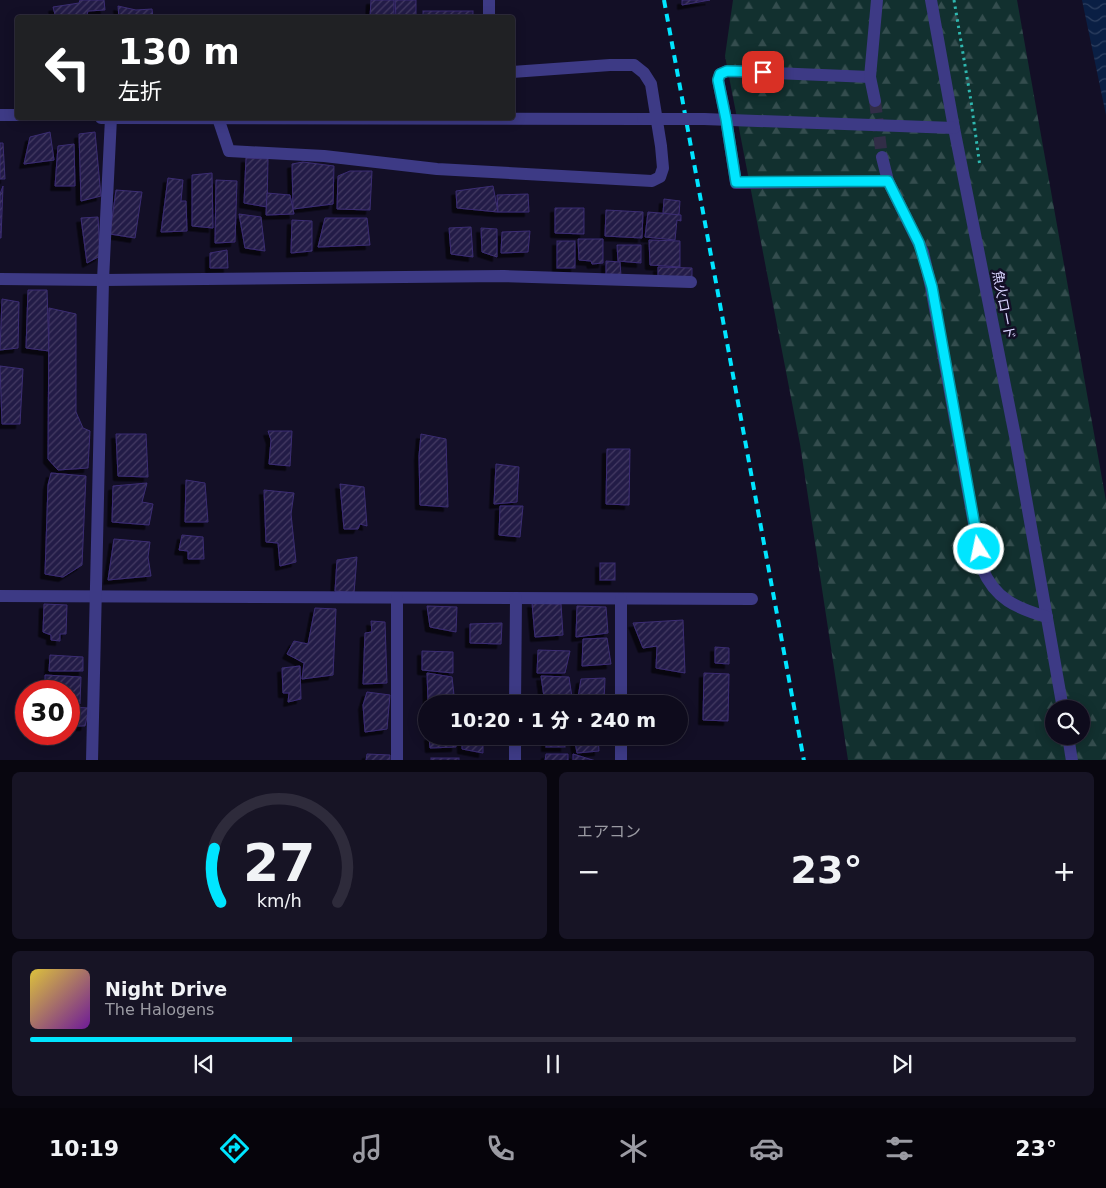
<!DOCTYPE html>
<html lang="ja">
<meta charset="utf-8">
<style>
body{margin:0;font-family:"DejaVu Sans","Noto Sans JP",sans-serif;background:#171425;color:#f1f3f6;height:100vh;display:flex;flex-direction:column;font-size:19px;white-space:nowrap}
*{box-sizing:border-box;margin:0}
p{font-size:16px;color:#9b9ba3}
.icon{flex:none;width:28px;height:28px;fill:none;stroke:currentColor;stroke-width:2;stroke-linecap:round;stroke-linejoin:round}
.map{position:relative;height:760px;overflow:hidden}
.details{display:flex;flex-direction:column;gap:12px;padding:12px;background:#08060f;flex:1}
.details>*{flex:none}
.hud{position:absolute;left:15px;top:15px;width:500px;height:105px;border-radius:5px;box-shadow:0 2px 12px #0003,0 0 0 1px #2e2b3b;background:#202124;color:#fff;overflow:hidden}
.buttons{position:absolute;left:1045px;top:700px;display:grid;gap:10px}
.buttons a{display:grid;place-items:center;width:45px;height:45px;border-radius:50%;background:#0e0b1c;box-shadow:0 2px 12px #0003,0 0 0 1px #2e2b3b;font-size:25px}
.speed{position:absolute;left:15px;top:680px;display:flex;gap:10px;font-size:25px;font-weight:700;text-align:center}
.speed>*{display:grid;place-content:center;width:65px;height:65px;border-radius:50%;background:#0e0b1c;box-shadow:0 2px 12px #0003,0 0 0 1px #2e2b3b;line-height:1}
.speed .limit{border:8px solid #d22;background:#fff;color:#111}
.pin{position:absolute;display:grid;place-items:center;width:42px;height:42px;color:#fff;margin:-21px;border-radius:10px;box-shadow:0 2px 8px #0006}
.me{position:absolute;width:55px;margin:-28px;rotate:350deg;stroke-linejoin:round;filter:drop-shadow(0 0 4px #0008)}
.turn{display:flex;align-items:center;gap:18px;height:105px;padding:0 20px;font-size:22px}
.turn .icon{width:65px;height:65px;stroke-width:2.5}
.turn b{display:block;font-size:35px;line-height:42px}
.big{font-size:38px;font-weight:800;line-height:1.1}
.details .card{flex:1;display:flex;flex-direction:column;justify-content:center;gap:8px;min-width:0;padding:0 18px;border-radius:8px;background:#171425}
.details .dial{align-items:center;gap:0}
.dial svg{height:130px;overflow:visible;fill:none;stroke:#2e2b3b;stroke-width:7;stroke-linecap:round;text-anchor:middle}
.dial text{fill:#f1f3f6;stroke:none}
.song{display:flex;align-items:center;gap:15px}
.cover{width:60px;height:60px;border-radius:8px;background:linear-gradient(135deg,hsl(50 70% 55%),hsl(280 70% 35%))}
.played{height:5px;border-radius:2px;background:linear-gradient(90deg,#00e5ff 25%,#2e2b3b 25%)}
.keys{display:flex;justify-content:space-around;direction:ltr}
.heat{display:flex;justify-content:space-between;align-items:center;font-size:28px;direction:ltr}
.details .tiles{flex:1;display:grid;gap:12px;grid-template-columns:1fr 1fr}
.card:last-child{grid-column:span 2}
.trip{position:absolute;left:418px;top:695px;width:270px;height:50px;border-radius:25px;background:#0e0b1c;box-shadow:0 2px 12px #0003,0 0 0 1px #2e2b3b;font-weight:800;line-height:50px;text-align:center}
.dock{display:flex;height:80px;justify-content:space-around;align-items:center;background:#06040b;color:#9b9ba3}
.dock .icon{width:35px;height:35px}
.dock .current{color:#00e5ff}
.dock b{font-size:22px;color:#f1f3f6}
.map>svg:first-child{display:block}
.forest{fill:url(#forest-firs);fill-rule:evenodd}
.water{fill:url(#water-waves)}
.building{fill:url(#building-hatch);stroke:#3b2d73;filter:url(#shadow)}
.lines{fill:none;stroke-linecap:round;stroke-linejoin:round}
.minor-tunnel{stroke:#312d47;stroke-width:12;stroke-dasharray:12 6;stroke-linecap:butt}
.path{stroke:#2fb8b0;stroke-width:3;stroke-dasharray:2.5 4;stroke-linecap:butt}
.minor{stroke:#3d3a85;stroke-width:12}
.rail{stroke:#00e5ff;stroke-width:4;stroke-dasharray:8 6;stroke-linecap:butt}
.minor-bridge{stroke:#3d3a85;stroke-width:12}
.route-casing{stroke:#0095a6;stroke-width:12}
.route{stroke:#00e5ff;stroke-width:9}
.labels{text-anchor:middle;dominant-baseline:central;stroke-width:5;stroke-linejoin:round;paint-order:stroke}
.street-label{font-size:14px;fill:#d9d4ff;stroke:#130f26}
</style>
<div class="map">
<svg width="1106" height="761" viewBox="0 0 1106 761">
<defs>
<pattern id="forest-firs" width="22" height="20" patternUnits="userSpaceOnUse" patternTransform="scale(1.25)"><rect width="22" height="20" fill="#12302f"/><path d="M5 1l3.5 6h-7zM16 11l3.5 6h-7z" fill="#344d4e"/></pattern>
<pattern id="water-waves" width="16" height="10" patternUnits="userSpaceOnUse" patternTransform="scale(1.25)"><rect width="16" height="10" fill="#0a1f44"/><path d="M0 5q4-4 8 0t8 0" fill="none" stroke="#2d3f60"/></pattern>
<pattern id="building-hatch" width="6" height="6" patternUnits="userSpaceOnUse" patternTransform="scale(1.25)"><rect width="6" height="6" fill="#241b47"/><path d="M-1 1l2-2M0 6l6-6M5 7l2-2" fill="none" stroke="#433b63"/></pattern>
<filter id="shadow"><feDropShadow dx="-4.5" dy="4.5" stdDeviation="0" flood-color="#0009"/></filter>
</defs>
<rect width="100%" height="100%" fill="#130f26"/>
<path class="forest" d="M733,0H1017L1106,501V760H848L800,444L725,56ZM1054,709H1081V736H1054Z"/>
<path class="water" d="M1082,0H1106V115Z"/>
<g class="building">
<path d="M80,0H104L105,10L88,11L86,18H56L53,7L79,3Z"/>
<path d="M371,0H394V18H370Z"/>
<path d="M395,0H416V18H396Z"/>
<path d="M682,0H710L682,5Z"/>
<path d="M118,6L136,10L152,9L153,18H119Z"/>
<rect x="423" y="11" width="50" height="7"/>
<path d="M50,132L54,160L24,164L30,137Z"/>
<path d="M95,132L101,196L81,201L79,134Z"/>
<path d="M0,143H3L5,179H0Z"/>
<path d="M74,144L75,186H55L58,146Z"/>
<path d="M246,158L268,159L267,207L244,203Z"/>
<path d="M303,162L334,166L333,204L293,209L292,164Z"/>
<path d="M350,171H372L370,210L337,209L338,176Z"/>
<path d="M212,173L213,228L192,226V175Z"/>
<path d="M168,178L183,180L181,201H186L187,231L161,232Z"/>
<path d="M216,180L237,181L235,242L215,243Z"/>
<path d="M3,186L1,238H0V194Z"/>
<path d="M493,186L498,212L457,208L456,191Z"/>
<path d="M116,190L142,192L135,238L110,234Z"/>
<path d="M267,193L290,195L294,214L266,215Z"/>
<path d="M528,194L529,212H498L497,195Z"/>
<path d="M664,199L680,201L679,215L663,214Z"/>
<path d="M555,208H584V234L555,233Z"/>
<path d="M606,210L643,212L642,238L605,236Z"/>
<path d="M648,212L681,215V221L677,220L675,240L645,237Z"/>
<path d="M239,214L261,217L265,251L245,248Z"/>
<path d="M98,217L100,256L87,263L81,218Z"/>
<path d="M325,218H367L370,245L318,247Z"/>
<path d="M292,220L312,221V251L291,253Z"/>
<path d="M471,227L473,257L451,254L449,228Z"/>
<path d="M481,228L497,229V257L482,252Z"/>
<path d="M530,231L528,252L501,253L502,232Z"/>
<path d="M578,239H603V263L592,264L591,261L579,260Z"/>
<path d="M649,240L680,241V267L650,265Z"/>
<rect x="557" y="241" width="18" height="27"/>
<path d="M617,245H641V263L618,261Z"/>
<path d="M227,250L228,268H210V253Z"/>
<path d="M606,261L620,262L621,276H606Z"/>
<path d="M658,267L692,268V278L658,277Z"/>
<path d="M28,290H47L49,351L26,348Z"/>
<path d="M2,299L19,302L18,348L0,350Z"/>
<path d="M49,308L76,314V412L83,428L90,431L88,468L58,470L48,459Z"/>
<path d="M0,366L23,369L20,424H2Z"/>
<path d="M268,431H292L290,466L269,464L271,440Z"/>
<path d="M116,434H146L148,477L118,476Z"/>
<path d="M421,434L446,439L448,507L420,505L419,456Z"/>
<path d="M607,449H630L629,505L606,504Z"/>
<path d="M496,464L519,467L517,502L494,504Z"/>
<path d="M51,473L86,476L82,565L63,577L45,574L48,485Z"/>
<path d="M186,480L205,483L208,522H185Z"/>
<path d="M147,483L142,502L153,504L149,525L112,522L113,486Z"/>
<path d="M340,484L364,487L367,526L360,524L358,529H344Z"/>
<path d="M264,490L294,493L291,514L296,562L280,566L278,543L266,542Z"/>
<path d="M500,506H523L520,537L499,535Z"/>
<path d="M182,535L203,537L204,559H188V551L179,550Z"/>
<path d="M114,539L150,542L148,557L151,576L108,580Z"/>
<path d="M357,557L354,593L335,591L337,560Z"/>
<rect x="600" y="563" width="15" height="17"/>
<path d="M532,603L561,604L563,635L535,637Z"/>
<path d="M44,604L67,605L66,634H60V641L51,640V635L43,632Z"/>
<path d="M427,606L457,607L456,632L430,627Z"/>
<path d="M577,606L606,607L608,633L576,637Z"/>
<path d="M315,608L336,609L333,675L302,679L304,663L287,654L294,641L308,644Z"/>
<path d="M683,620L685,673L656,668L657,646L643,648L633,623Z"/>
<path d="M371,621L385,622L387,683L363,684L365,633L372,632Z"/>
<path d="M502,623L501,644L470,643V624Z"/>
<path d="M607,638L611,664L582,666L583,639Z"/>
<path d="M715,647L729,648V664L715,663Z"/>
<path d="M538,650L570,651L565,673H537Z"/>
<path d="M422,651L453,652V673L422,670Z"/>
<path d="M50,655L83,657V671H49Z"/>
<path d="M300,666L301,699L288,702L289,693H283L282,668Z"/>
<path d="M427,673L452,677L455,704L428,701Z"/>
<path d="M704,673L729,674L728,721L703,720Z"/>
<path d="M45,675L81,677L80,704L69,703V691H45Z"/>
<path d="M541,676L569,677L573,704H545Z"/>
<path d="M605,678L604,704H577L581,679Z"/>
<path d="M367,692L390,695L387,729L365,732L363,705Z"/>
<path d="M69,707L89,708L85,726H69Z"/>
<path d="M429,736H456V747L430,748Z"/>
<path d="M462,736H483V753L462,749Z"/>
<rect x="546" y="736" width="19" height="11"/>
<path d="M574,736H598L599,751L577,753Z"/>
<path d="M367,754L390,755V761H366Z"/>
<path d="M546,754H568V761H545Z"/>
<path d="M573,754L596,761H573Z"/>
<rect x="431" y="758" width="28" height="3"/>
</g>
<g class="lines">
<path class="minor-tunnel" d="M875,101L882,157"/>
<path class="path" d="M954,0L971,101L980,167"/>
<g class="minor">
<path d="M931,0L954,128L1015,436L1063,709"/>
<path d="M489,18V0"/>
<path d="M870,77L727,71L720,74L718,80L726,119L736,183L888,181"/>
<path d="M875,101L870,77L877,0"/>
<path d="M0,115H18"/>
<path d="M101,118L643,119"/>
<path d="M218,118L229,151L324,156L437,169L652,181L660,177L663,168L661,146L651,84L644,73L634,65H610L512,72"/>
<path d="M704,119L954,128"/>
<path d="M882,157L888,181L923,252L931,287L982,568C995,599 1016,608 1047,617"/>
<path d="M0,279L103,280L504,276L691,282"/>
<path d="M0,596L752,599"/>
<path d="M397,598V761"/>
<path d="M515,704L516,598"/>
<path d="M621,704V599"/>
<path d="M1068,736L1072,761"/>
<path d="M92,761L103,280L111,118"/>
<path d="M515,761V736"/>
<path d="M621,761V736"/>
</g>
<path class="rail" d="M664,0L804,761"/>
<path class="minor-bridge" d="M643,119H704"/>
</g>
<g class="lines">
<g class="route-casing">
<path id="route" d="M763,72L727,71L720,74L718,80L726,119L736,182L888,181L919,243L932,287L979,549"/>
</g>
<use href="#route" class="route"/>
</g>
<g class="labels">
<g class="street-label">
<text transform="translate(1004 305) rotate(79)">魚火ロード</text>
</g>
</g>
</svg>
<div class="buttons">
<a><svg class="icon" aria-label="search" viewBox="0 0 24 24"><circle cx="10" cy="10" r="6"/><path d="M15 15l6 6"/></svg></a>
</div>
<div class="speed"><div class="limit">30</div></div>
<div class="pin" style="left:763px;top:72px;background:#d93025"><svg class="icon" aria-label="arrive" viewBox="0 0 24 24"><path d="M6 21V4h12l-3 4 3 4H6"/></svg></div>
<svg class="me" style="left:979px;top:549px" viewBox="-20 -20 40 40"><circle r="17" fill="#00e5ff" stroke="#fff" stroke-width="3"/><path d="M0-11L8 9 0 5-8 9z" fill="#fff"/></svg>
<div class="trip">10:20 · 1 分 · 240 m</div>
<div class="hud">
<div class="turn"><svg class="icon" aria-label="left" viewBox="0 0 24 24"><path d="M17 20v-9H6M10 6l-5 5 5 5"/></svg><div><b>130 m</b>左折</div></div>
</div>
</div>
<section class="details">
<div class="tiles">
<div class="card dial"><svg viewBox="0 0 100 80">
<path d="M14 69A42 42 0 1 1 86 69"/>
<path d="M14 69A42 42 0 0 1 10 36" stroke="#00e5ff"/>
<text x="50" y="56" font-size="32" font-weight="700">27</text>
<text x="50" y="72" font-size="11">km/h</text>
</svg></div>
<div class="card"><p>エアコン</p>
<div class="heat"><a>−</a><b class="big">23°</b><a>+</a></div>
</div>
<div class="card">
<div class="song"><i class="cover"></i><div><b>Night Drive</b><p>The Halogens</p></div></div>
<div class="played"></div>
<div class="keys"><svg class="icon" aria-label="previous" viewBox="0 0 24 24"><path d="M18 5L8 12l10 7zM5 5v14"/></svg><svg class="icon" aria-label="pause" viewBox="0 0 24 24"><path d="M8 5v14M16 5v14"/></svg><svg class="icon" aria-label="next" viewBox="0 0 24 24"><path d="M6 5l10 7-10 7zM19 5v14"/></svg></div>
</div>
</div>
</section>
<nav class="dock">
<b>10:19</b>
<svg class="icon current" aria-label="directions" viewBox="0 0 24 24"><path d="M12 3l9 9-9 9-9-9zM9 14v-3h6M13 9l2 2-2 2"/></svg>
<svg class="icon" aria-label="music" viewBox="0 0 24 24"><path d="M9 18V5l10-2v13"/><circle cx="6" cy="18" r="3"/><circle cx="16" cy="16" r="3"/></svg>
<svg class="icon" aria-label="phone" viewBox="0 0 24 24"><path d="M5 4h4l2 5-3 2q2 4 5 5l2-3 5 2v4C11 20 4 13 5 4z"/></svg>
<svg class="icon" aria-label="climate" viewBox="0 0 24 24"><path d="M12 3v18M4 7l16 10M4 17L20 7"/></svg>
<svg class="icon" aria-label="car" viewBox="0 0 24 24"><path d="M5 17H2v-5l4-1 3-4h7l3 4 3 1v5h-3M9 17h6M6 11h13"/><circle cx="7" cy="17" r="2"/><circle cx="17" cy="17" r="2"/></svg>
<svg class="icon" aria-label="filters" viewBox="0 0 24 24"><path d="M4 7h16M4 17h16"/><circle cx="9" cy="7" r="2"/><circle cx="15" cy="17" r="2"/></svg>
<b>23°</b>
</nav>
